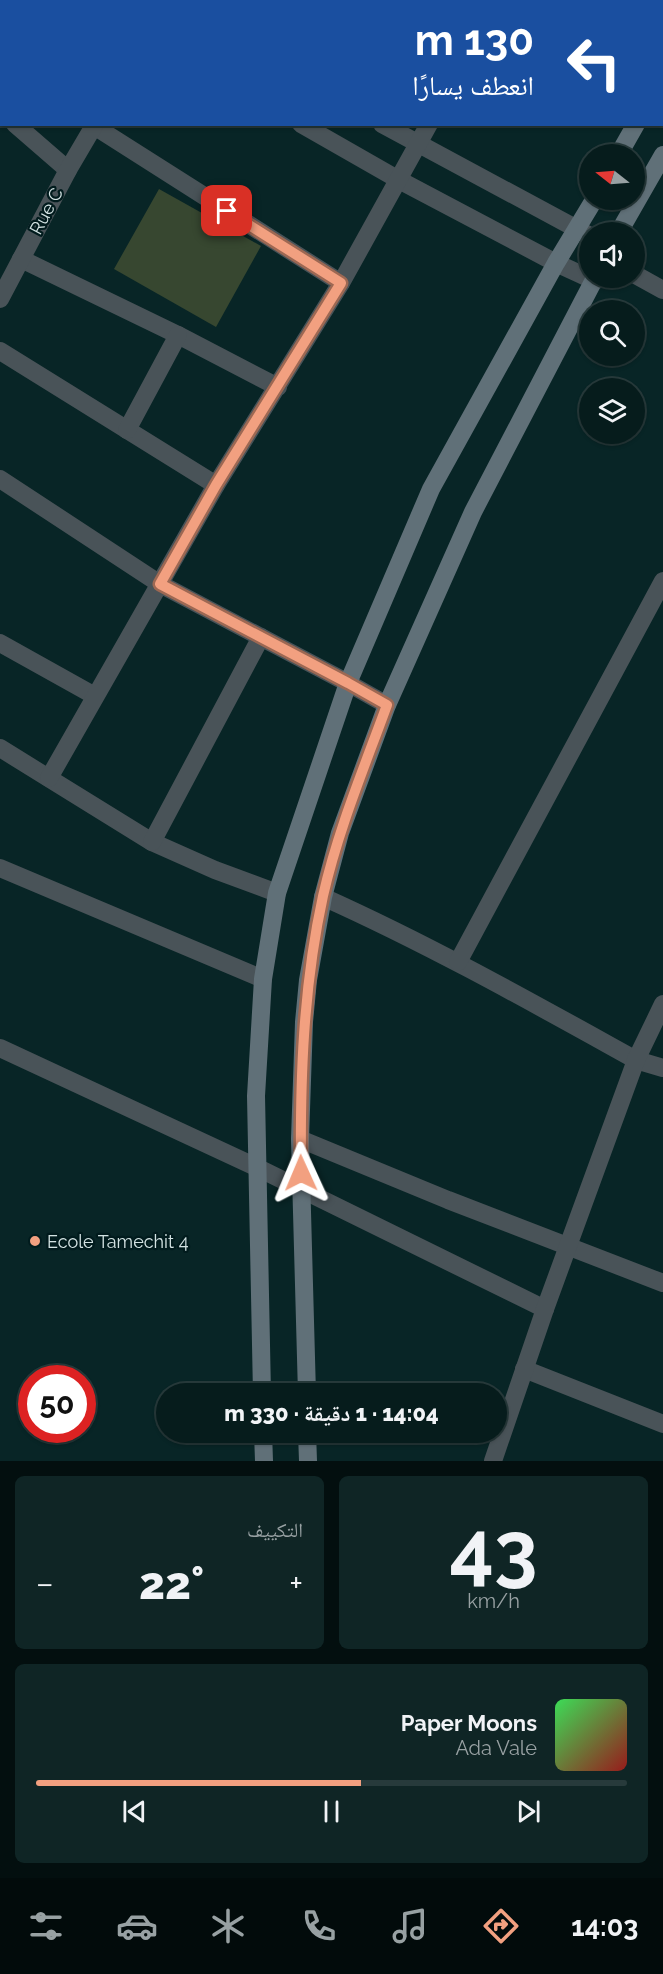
<!DOCTYPE html>
<html lang="ar">
<meta charset="utf-8">
<style>
body{margin:0;font-family:Raleway,"Noto Naskh Arabic",sans-serif;background:#0f2525;color:#f1f3f6;direction:rtl;height:100vh;display:flex;flex-direction:column;font-size:22px;white-space:nowrap}
*{box-sizing:border-box;margin:0}
p{font-size:20px;color:#98a1a3}
.icon{flex:none;width:33px;height:33px;fill:none;stroke:currentColor;stroke-width:2;stroke-linecap:round;stroke-linejoin:round}
.map{position:relative;height:1461px;overflow:hidden;direction:ltr}
.drawer{display:flex;flex-direction:column;gap:15px;padding:15px;background:#030f0f;flex:1}
.drawer>*{flex:none}
.banner{position:absolute;left:0px;top:0px;width:663px;height:126px;box-shadow:0 2px 4px #0004,0 0 0 2px #273a3b;direction:rtl;background:#1a4fa0;color:#fff;overflow:hidden}
.needle{width:39px;rotate:287deg}
.buttons{position:absolute;left:579px;top:144px;display:grid;gap:12px}
.buttons a{display:grid;place-items:center;width:66px;height:66px;border-radius:50%;background:#061c1c;box-shadow:0 2px 4px #0004,0 0 0 2px #273a3b;font-size:30px}
.speed{position:absolute;left:18px;top:1365px;display:flex;gap:12px;font-size:30px;font-weight:700;text-align:center}
.speed>*{display:grid;place-content:center;width:78px;height:78px;border-radius:50%;background:#061c1c;box-shadow:0 2px 4px #0004,0 0 0 2px #273a3b;line-height:1}
.speed .limit{border:9px solid #d22;background:#fff;color:#111}
.pin{position:absolute;display:grid;place-items:center;width:51px;height:51px;color:#fff;margin:-26px;border-radius:12px;box-shadow:0 3px 9px #0006}
.me{position:absolute;width:66px;margin:-33px;rotate:359deg;stroke-linejoin:round;filter:drop-shadow(0 0 4px #0008)}
.turn{display:flex;align-items:center;gap:21px;height:126px;padding:0 30px;font-size:27px}
.turn .icon{width:78px;height:78px;stroke-width:2.5}
.turn b{display:block;font-size:42px;line-height:51px}
.big{font-size:45px;font-weight:800;line-height:1.1}
.drawer .tile{flex:1;display:flex;flex-direction:column;justify-content:center;gap:9px;min-width:0;padding:0 21px;border-radius:9px;background:#0f2525}
.drawer .dial{align-items:center;gap:0}
.dial b{font-size:78px;line-height:1}
.song{display:flex;align-items:center;gap:18px}
.cover{width:72px;height:72px;border-radius:9px;background:linear-gradient(135deg,hsl(130 70% 55%),hsl(0 70% 35%))}
.played{height:6px;border-radius:3px;background:linear-gradient(90deg,#f2a080 55%,#273a3b 55%)}
.keys{display:flex;justify-content:space-around;direction:ltr}
.heat{display:flex;justify-content:space-between;align-items:center;font-size:33px;direction:ltr}
.drawer .tiles{flex:1;display:grid;gap:15px;grid-template-columns:1fr 1fr}
.tile:last-child{grid-column:span 2}
.trip{position:absolute;left:156px;top:1383px;width:351px;height:60px;border-radius:30px;background:#061c1c;box-shadow:0 2px 4px #0004,0 0 0 2px #273a3b;font-weight:800;line-height:60px;text-align:center;direction:rtl}
.tab-bar{display:flex;height:96px;justify-content:space-around;align-items:center;background:#020b0b;color:#98a1a3}
.tab-bar .icon{width:42px;height:42px}
.tab-bar .active{color:#f2a080}
.tab-bar b{font-size:27px;color:#f1f3f6}
.map>svg:first-child{display:block}
.green{fill:#374730}
.lines{fill:none;stroke-linecap:round;stroke-linejoin:round}
.street{stroke:#495358;stroke-width:18}
.secondary{stroke:#607078;stroke-width:18}
.route-casing{stroke:#9d6853;stroke-width:15}
.route{stroke:#f2a080;stroke-width:10}
.poi-dot{fill:#f2a080;stroke:#011b1d;stroke-width:2}
.labels{text-anchor:middle;dominant-baseline:central;stroke-width:4.5;stroke-linejoin:round;paint-order:stroke}
.street-label{font-size:18px;fill:#d3e3e3;stroke:#011b1d}
.poi-label{font-size:18px;fill:#d3e3e3;stroke:#011b1d;text-anchor:start}
</style>
<div class="map">
<svg width="663" height="1461" viewBox="0 0 663 1461">
<rect width="100%" height="100%" fill="#082526"/>
<path class="green" d="M159,189L261,246L216,327L114,269Z"/>
<g class="lines">
<g class="street">
<path d="M162,2L163,0"/>
<path d="M373,2L374,0"/>
<path d="M498,2L499,0"/>
<path d="M0,112L2,113"/>
<path d="M15,124L68,170"/>
<path d="M301,124L399,180L556,263L593,280L608,278"/>
<path d="M382,124L590,236"/>
<path d="M94,126L341,283"/>
<path d="M21,259L178,335L278,387"/>
<path d="M634,274L663,290"/>
<path d="M0,299L68,170L95,124"/>
<path d="M0,351L216,485"/>
<path d="M127,430L178,335"/>
<path d="M0,479L160,584L348,683L387,705"/>
<path d="M0,643L95,696"/>
<path d="M0,748L152,842L215,870L277,893"/>
<path d="M49,778L216,485L341,283L429,124"/>
<path d="M152,842L261,637"/>
<path d="M0,868L263,979"/>
<path d="M323,897C430,945 533,1003 636,1060L663,1068"/>
<path d="M458,962L663,581"/>
<path d="M0,1048L256,1167L545,1309"/>
<path d="M300,1139L448,1200L663,1283"/>
<path d="M524,1369L663,1424"/>
<path d="M493,1461L545,1309L636,1060L663,1004"/>
</g>
<g class="secondary">
<path d="M662,78L663,75"/>
<path d="M619,154L636,124"/>
<path d="M619,232L663,155"/>
<path d="M262,1394L256,1096L263,979L277,893L348,683L431,489L556,263L594,200"/>
<path d="M307,1394L300,1139L304,1022L308,980L323,897L340,833L387,705L473,512L595,278"/>
<path d="M263,1432L264,1461"/>
<path d="M307,1432L308,1461"/>
</g>
</g>
<g class="lines">
<g class="route-casing">
<path id="route" d="M227,211L341,283L216,485L160,584L348,683L387,705C364,768 338,830 323,896C303,987 300,1080 301,1173"/>
</g>
<use href="#route" class="route"/>
</g>
<circle class="poi-dot" cx="35" cy="1241" r="6"/>
<g class="labels">
<g class="street-label">
<text transform="translate(46 211) rotate(-62)">Rue C</text>
</g>
<g class="poi-label">
<text x="47" y="1241">Ecole Tamechit 4</text>
</g>
</g>
</svg>
<div class="buttons">
<a><svg class="needle" viewBox="-14 -14 28 28"><path d="M0-13l5 13h-10z" fill="#e53935"/><path d="M0 13l5-13h-10z" fill="#98a1a3"/></svg></a>
<a><svg class="icon" aria-label="sound" viewBox="0 0 24 24"><path d="M4 9h4l5-4v14l-5-4H4zM17 9q2 3 0 6"/></svg></a>
<a><svg class="icon" aria-label="search" viewBox="0 0 24 24"><circle cx="10" cy="10" r="6"/><path d="M15 15l6 6"/></svg></a>
<a><svg class="icon" aria-label="layers" viewBox="0 0 24 24"><path d="M12 4l9 5-9 5-9-5zM3 14l9 5 9-5"/></svg></a>
</div>
<div class="speed"><div class="limit">50</div></div>
<div class="pin" style="left:227px;top:211px;background:#d93025"><svg class="icon" aria-label="arrive" viewBox="0 0 24 24"><path d="M6 21V4h12l-3 4 3 4H6"/></svg></div>
<svg class="me" style="left:301px;top:1173px" viewBox="-20 -20 40 40"><path d="M0-17L14 15 0 8-14 15z" fill="#f2a080" stroke="#fff" stroke-width="4"/></svg>
<div class="trip">14:04 · 1 دقيقة · 330 m</div>
<div class="banner">
<div class="turn"><svg class="icon" aria-label="left" viewBox="0 0 24 24"><path d="M17 20v-9H6M10 6l-5 5 5 5"/></svg><div><b>130 m</b>انعطف يسارًا</div></div>
</div>
</div>
<section class="drawer">
<div class="tiles">
<div class="tile dial"><b>43</b><p>km/h</p></div>
<div class="tile"><p>التكييف</p>
<div class="heat"><a>−</a><b class="big">22°</b><a>+</a></div>
</div>
<div class="tile">
<div class="song"><i class="cover"></i><div><b>Paper Moons</b><p>Ada Vale</p></div></div>
<div class="played"></div>
<div class="keys"><svg class="icon" aria-label="previous" viewBox="0 0 24 24"><path d="M18 5L8 12l10 7zM5 5v14"/></svg><svg class="icon" aria-label="pause" viewBox="0 0 24 24"><path d="M8 5v14M16 5v14"/></svg><svg class="icon" aria-label="next" viewBox="0 0 24 24"><path d="M6 5l10 7-10 7zM19 5v14"/></svg></div>
</div>
</div>
</section>
<nav class="tab-bar">
<b>14:03</b>
<svg class="icon active" aria-label="directions" viewBox="0 0 24 24"><path d="M12 3l9 9-9 9-9-9zM9 14v-3h6M13 9l2 2-2 2"/></svg>
<svg class="icon" aria-label="music" viewBox="0 0 24 24"><path d="M9 18V5l10-2v13"/><circle cx="6" cy="18" r="3"/><circle cx="16" cy="16" r="3"/></svg>
<svg class="icon" aria-label="phone" viewBox="0 0 24 24"><path d="M5 4h4l2 5-3 2q2 4 5 5l2-3 5 2v4C11 20 4 13 5 4z"/></svg>
<svg class="icon" aria-label="climate" viewBox="0 0 24 24"><path d="M12 3v18M4 7l16 10M4 17L20 7"/></svg>
<svg class="icon" aria-label="car" viewBox="0 0 24 24"><path d="M5 17H2v-5l4-1 3-4h7l3 4 3 1v5h-3M9 17h6M6 11h13"/><circle cx="7" cy="17" r="2"/><circle cx="17" cy="17" r="2"/></svg>
<svg class="icon" aria-label="filters" viewBox="0 0 24 24"><path d="M4 7h16M4 17h16"/><circle cx="9" cy="7" r="2"/><circle cx="15" cy="17" r="2"/></svg>
</nav>
